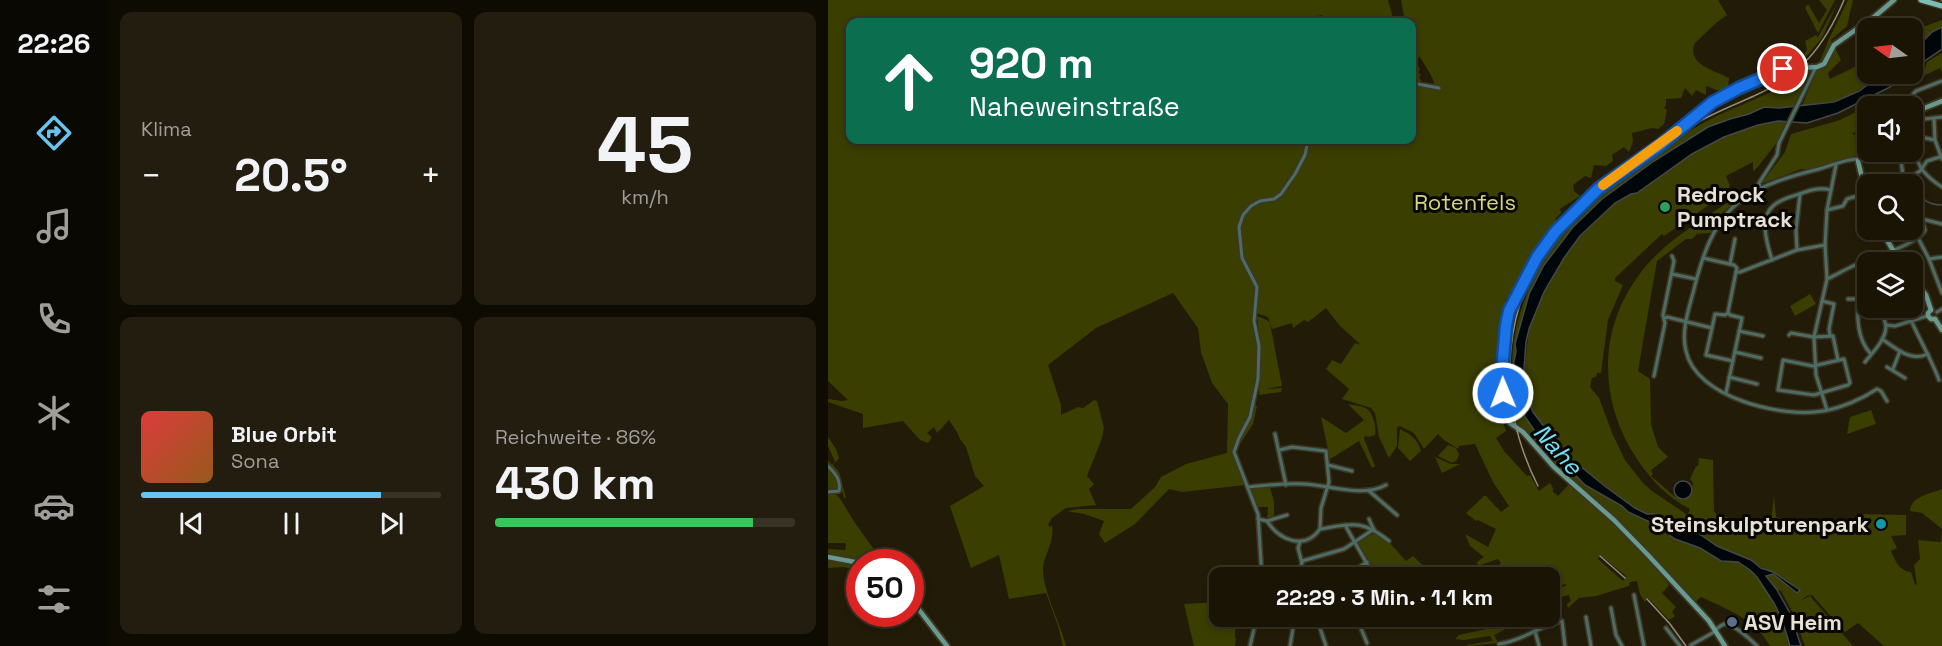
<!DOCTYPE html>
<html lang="de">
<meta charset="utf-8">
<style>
body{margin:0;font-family:"Space Grotesk",sans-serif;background:#231d0f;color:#f1f3f6;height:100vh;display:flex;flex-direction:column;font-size:22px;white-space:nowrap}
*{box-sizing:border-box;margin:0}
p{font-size:20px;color:#9f9e9a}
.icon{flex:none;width:33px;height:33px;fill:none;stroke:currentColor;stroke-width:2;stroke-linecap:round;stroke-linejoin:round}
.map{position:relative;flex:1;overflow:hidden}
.sheet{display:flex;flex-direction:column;gap:12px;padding:12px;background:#0e0b03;width:720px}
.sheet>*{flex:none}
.top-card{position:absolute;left:18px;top:18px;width:570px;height:126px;border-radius:12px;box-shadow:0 3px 9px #0003,0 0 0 2px #383327;background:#0b6e4f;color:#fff;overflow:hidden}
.needle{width:39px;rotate:284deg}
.controls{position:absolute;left:1029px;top:18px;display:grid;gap:12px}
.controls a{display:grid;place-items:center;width:66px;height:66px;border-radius:12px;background:#1a1405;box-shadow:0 3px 9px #0003,0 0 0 2px #383327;font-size:30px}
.speed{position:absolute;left:18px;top:549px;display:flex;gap:12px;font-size:30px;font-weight:700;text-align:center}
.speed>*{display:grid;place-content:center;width:78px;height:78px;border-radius:50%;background:#1a1405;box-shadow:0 3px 9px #0003,0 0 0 2px #383327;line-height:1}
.speed .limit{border:9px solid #d22;background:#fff;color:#111}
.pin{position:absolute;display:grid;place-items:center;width:51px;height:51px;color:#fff;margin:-26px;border:3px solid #fff;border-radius:50%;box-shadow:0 2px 6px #0007}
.me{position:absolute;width:66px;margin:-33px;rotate:359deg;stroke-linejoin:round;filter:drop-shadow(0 0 4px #0008)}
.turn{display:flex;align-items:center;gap:21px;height:126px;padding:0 24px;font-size:27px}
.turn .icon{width:78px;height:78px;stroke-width:2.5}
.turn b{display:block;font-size:42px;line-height:51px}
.big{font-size:45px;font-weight:800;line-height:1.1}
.sheet .card{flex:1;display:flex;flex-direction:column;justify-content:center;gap:9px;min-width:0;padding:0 21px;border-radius:12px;background:#231d0f}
.sheet .dial{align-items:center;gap:0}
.dial b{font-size:78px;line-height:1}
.song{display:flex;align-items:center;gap:18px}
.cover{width:72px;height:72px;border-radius:9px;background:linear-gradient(135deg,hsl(0 70% 55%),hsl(30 70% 35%))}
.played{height:6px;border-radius:3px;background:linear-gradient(90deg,#67c4f0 80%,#383327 80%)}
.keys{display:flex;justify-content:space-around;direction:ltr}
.heat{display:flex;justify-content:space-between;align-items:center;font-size:33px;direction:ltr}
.charge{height:9px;border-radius:4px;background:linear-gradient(90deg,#34c759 86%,#383327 0)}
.sheet .tiles{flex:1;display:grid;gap:12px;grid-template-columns:repeat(2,1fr)}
.trip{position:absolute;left:381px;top:567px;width:351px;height:60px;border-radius:12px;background:#1a1405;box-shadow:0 3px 9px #0003,0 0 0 2px #383327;font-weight:800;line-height:60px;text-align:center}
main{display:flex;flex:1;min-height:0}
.dock{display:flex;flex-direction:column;width:108px;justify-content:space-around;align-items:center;background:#0a0802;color:#9f9e9a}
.dock .icon{width:42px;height:42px}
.dock .selected{color:#67c4f0}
.dock b{font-size:27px;color:#f1f3f6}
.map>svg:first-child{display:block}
.green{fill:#3a3e01;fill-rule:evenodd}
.water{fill:#00070b;stroke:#454848;stroke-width:1.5}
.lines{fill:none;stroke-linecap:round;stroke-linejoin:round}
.stream{stroke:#454848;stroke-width:1.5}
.minor-casing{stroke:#3d3724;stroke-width:6}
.secondary-casing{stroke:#3d3724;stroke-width:8}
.primary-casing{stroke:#3d3724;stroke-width:8}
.minor{stroke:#4d6c65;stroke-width:3}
.secondary{stroke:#689a90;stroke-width:4.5}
.primary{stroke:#7cbeb1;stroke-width:5}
.rail{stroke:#918b7c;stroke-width:1.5}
.route-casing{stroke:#114b97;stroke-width:15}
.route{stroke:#1a73e8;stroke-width:10}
.slow{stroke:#f59e0b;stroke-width:10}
.leisure-dot{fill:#2e9e5b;stroke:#090602;stroke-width:2}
.culture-dot{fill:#0f9aa8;stroke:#090602;stroke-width:2}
.service-dot{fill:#5c6f8a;stroke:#090602;stroke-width:2}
.labels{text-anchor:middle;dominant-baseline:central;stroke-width:6;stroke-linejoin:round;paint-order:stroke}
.poi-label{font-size:22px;font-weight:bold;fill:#e6e1d5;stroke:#090602;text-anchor:start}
.park-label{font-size:22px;fill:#cfd980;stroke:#090602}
.water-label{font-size:24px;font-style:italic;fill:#6be4fb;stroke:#090602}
</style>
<main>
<nav class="dock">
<b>22:26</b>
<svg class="icon selected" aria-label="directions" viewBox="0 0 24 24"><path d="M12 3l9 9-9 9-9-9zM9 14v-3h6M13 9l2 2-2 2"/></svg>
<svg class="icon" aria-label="music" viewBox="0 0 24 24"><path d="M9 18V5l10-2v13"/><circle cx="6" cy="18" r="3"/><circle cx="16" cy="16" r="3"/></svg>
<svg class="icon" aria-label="phone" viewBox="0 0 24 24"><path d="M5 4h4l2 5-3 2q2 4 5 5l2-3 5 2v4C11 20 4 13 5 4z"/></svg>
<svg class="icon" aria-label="climate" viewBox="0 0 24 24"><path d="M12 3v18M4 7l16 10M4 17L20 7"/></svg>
<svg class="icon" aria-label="car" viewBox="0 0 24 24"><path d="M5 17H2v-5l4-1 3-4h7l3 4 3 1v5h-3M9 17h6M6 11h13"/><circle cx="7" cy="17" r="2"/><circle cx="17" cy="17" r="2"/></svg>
<svg class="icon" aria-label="filters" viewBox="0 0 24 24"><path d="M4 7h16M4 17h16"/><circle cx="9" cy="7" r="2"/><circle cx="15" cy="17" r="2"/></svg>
</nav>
<section class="sheet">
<div class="tiles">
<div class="card"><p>Klima</p>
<div class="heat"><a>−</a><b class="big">20.5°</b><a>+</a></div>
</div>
<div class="card dial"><b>45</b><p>km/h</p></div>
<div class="card">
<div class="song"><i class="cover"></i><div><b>Blue Orbit</b><p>Sona</p></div></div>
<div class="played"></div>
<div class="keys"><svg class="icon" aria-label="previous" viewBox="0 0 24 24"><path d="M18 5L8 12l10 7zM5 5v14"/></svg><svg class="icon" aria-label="pause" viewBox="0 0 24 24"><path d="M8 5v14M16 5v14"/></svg><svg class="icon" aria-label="next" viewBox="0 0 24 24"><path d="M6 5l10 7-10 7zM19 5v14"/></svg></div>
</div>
<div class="card"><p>Reichweite · 86%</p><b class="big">430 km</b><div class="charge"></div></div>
</div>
</section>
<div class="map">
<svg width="1114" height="646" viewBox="0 0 1114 646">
<rect width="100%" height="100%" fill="#221b07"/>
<g class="green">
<path d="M0,0H560L565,18L559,22H496L494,15L476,19V22H22V140H584V22H577L573,0H890L899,15L888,23L867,43C858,64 885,70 901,78L900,90H888L879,86L878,87V95L868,90L864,96L857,88L853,98L838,99V105L836,108L839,110L836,124L830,129L824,128L804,133L805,142L801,152L796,147L784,155L785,161L778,166L766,165L763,178L757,176L745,185L746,191L752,196L732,209L733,213L727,219L730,222L720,236L717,235L719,238L711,244L712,247L711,249L708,246L700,258L697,267L699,269L695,271L692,281L677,301L680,306L678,314L677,312L674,314L671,333L668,378L672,379C673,389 669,397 670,408C671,416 676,423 678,431L668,438L676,451L699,476L702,475L711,491L722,483L725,488V492L730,496L742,483L786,521L835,575L834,576L841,585L834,593L848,607L844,612L847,616L841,620L820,598L817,602L812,594L809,581L802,582L801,586L768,596L751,598L740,608L739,604L743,601L741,595L724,599L726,603L722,605V589L738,586V584L722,587V578L681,577L670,566L673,563L670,559L650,566L649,562L656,557L642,546L637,534L660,547L668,529L650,520L648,521L638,513L656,496H658L673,512L681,506L665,482L647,444L631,446L630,449L616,440L610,434L596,449L586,433L572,426L569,427V446L561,458L551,437L547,413L543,408L514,399L521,389L498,369L504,360L513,364L527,343L533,345L512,326L498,308L480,322L476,320L465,328L464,323L444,329L440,317L425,312L429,348V379L420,419L406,445L405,452L418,485L354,492L341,489L307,524L277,543L271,534L276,521L256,514L239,511L250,509H303L327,487L333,477L358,464L399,453L400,404L384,383L373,352L370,328L345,293L268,328L220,365L233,405V415L250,407L255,408L266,400L269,401L276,428L274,438L259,476L266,484L261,489L268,505L238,508L224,518L220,525L222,527L224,525C227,543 215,556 215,570C216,594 232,622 238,646H235L230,626L218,593L181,599L171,555L143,568L122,506L156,486L147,476L138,447L132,439L129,432L121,420L109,433L106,427L99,433L104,437L100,443L92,440L75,421L35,428V414L0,402V399L14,401L20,400L0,381ZM592,57C598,68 605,75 607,87L592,84L593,81L591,77L593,75L590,72L592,70L587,59ZM772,555L798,576L795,581L770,559Z"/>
<path d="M991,0H1007L990,33L977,8L980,4L991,23L999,10Z"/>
<path d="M1020,0H1025L1019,26L1003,40L1013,60L1000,73L1002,79L1039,61L1040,74H1054C1025,95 1010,104 974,106L1000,41Z"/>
<path d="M1010,2L994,38L971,65L979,49L977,41L988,35L990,37Z"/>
<path d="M1114,20V27L1104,32L1085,51L1084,31Z"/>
<path d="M1114,53V72L1112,68L1095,76L1099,62Z"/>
<path d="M976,69H983L966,107H936L921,114L902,119L880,127L826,161L774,199L745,227L716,265L701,294L687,344L688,351L685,367L688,401L711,437L757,485L794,506L800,512L826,524L847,539L872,548L893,561L910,562L922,570L929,577L946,603L954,619L962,646H942C928,620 899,609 873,597L867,602C839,575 815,543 786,516C754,486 718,460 691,426C684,418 684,388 684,377C681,312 714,247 761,204C786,180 817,161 845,141C865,128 887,116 909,107C933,97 957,87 976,69Z"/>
<path d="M1050,101L1052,106H1040L1039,127L1025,133L1026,135L1039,136L1040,152L981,169H973L933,184L957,152L963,134L1012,120Z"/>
<path d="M950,121L960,122L950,141L929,168L925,171V162L898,176L902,186L894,196L836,236L834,234L787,278V281L795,285L780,320L773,373H769L768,377L764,378L762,387L771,398L785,435L797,460L815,483L824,491L858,514L866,526L863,531L828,514H819L807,508L778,487L736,453L705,412L699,399L695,382L701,329L716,292L736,258L752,237L787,203L826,181L832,175L864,154L896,137L920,127Z"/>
<path d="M914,191L917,194L894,213L882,233L869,234L864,239H858L829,261L810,371L822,379L823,424L830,447L840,457L823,470L825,474L823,476L846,496L855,500L863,496L865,483L862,479L868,466H870L871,458L885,460L886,512L890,516L899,517C903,524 907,525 914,524L917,531L930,534L931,522H943L946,496L948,517L977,524L1025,521L1029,528L1027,514L1078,515V535L1063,536L1069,548L1063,551C1068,562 1071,571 1083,572L1087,584L1089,585L1086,565L1092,559L1090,540L1113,542L1114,529L1094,513L1082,511C1083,496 1102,494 1114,489V646H1056L1030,623L1017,632L984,595L979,596L972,601L982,596L1025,646H977L964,611L953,591L960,592L949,590L938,576L945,574L965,591L971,590C946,571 921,561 892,547C883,543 876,536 867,532C872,524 866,520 860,514L862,509C841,499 822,479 809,459C771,402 769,331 811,275C837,238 880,219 914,191Z"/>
<path d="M982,294L988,304L967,316L962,306Z"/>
<path d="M429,316L439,320L442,323L454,386L437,389L454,388L453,392L431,395L432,347Z"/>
<path d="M520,404C534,407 542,405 546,421C547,426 548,430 547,435L541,437L537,436L536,439L547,466L544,468L531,441L502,459L493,417L518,433L536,420Z"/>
<path d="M427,405L429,406L425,424L408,450L422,421Z"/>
<path d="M1043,410L1048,424L1019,434L1022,417Z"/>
<path d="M572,429C582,434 590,439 593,451L582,461L570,448Z"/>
<path d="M0,437L8,449L11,458L5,465L11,472L18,498H16L9,474L0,465V460L4,465L7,462L0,446Z"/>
<path d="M620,445L628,448L631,454L629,460L624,463L610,456Z"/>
<path d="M607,457L623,464H632L614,473Z"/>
<path d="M0,467C7,473 12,479 9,488L0,491Z"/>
<path d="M425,487H442L446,502V518L439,520L440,507H430L423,489Z"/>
<path d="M4,493L9,495L13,500L27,523L55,562C36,562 19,556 0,555V549L17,550L18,545L17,543H0V494Z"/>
<path d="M548,532L560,541L578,561L585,556L607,577H609H549L529,542Z"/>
<path d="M0,561L17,562L31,566V571L16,567L0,568Z"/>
<path d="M391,602L392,616L413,617L411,629H407V638H408L407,646H366L356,604Z"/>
<path d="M618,617H664C650,620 630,626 618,617Z"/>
<path d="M673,617H701L666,635L670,643L640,646L638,645L665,641L662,636L635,640L627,639L631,635L667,627L666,621L663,622L659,620Z"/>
</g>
<g class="water">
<path d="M1114,27V49L1085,69V51L1104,32Z"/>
<path d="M1054,74H1079L1062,87L1010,113L979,123L950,121L930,125L896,137L864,154L809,193L803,194L787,203L752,236L736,258L716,292L701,329L698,342L695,382L699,399L705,412L736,453L778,487L807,508L819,514H828L873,535L889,546L923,560L933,568L945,572L972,590L969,593L945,574L938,576L949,590L963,615L973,646H962L954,619L946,603L929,577L922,570L910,562L893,561L872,548L847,539L826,524L800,512L794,506L757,485L711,437L693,411L688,401L685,367L688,351L687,344L701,294L716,265L745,227L774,199L826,161L880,127L902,119L921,114L936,107L951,108L1006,102L1031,91Z"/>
<circle cx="855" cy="490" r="9"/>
</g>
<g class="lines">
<path class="stream" d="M1094,182C1087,197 1099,205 1114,205"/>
<g class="minor-casing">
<g id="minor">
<path d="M584,83L611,88"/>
<path d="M1075,106L1088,91L1114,81"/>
<path d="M1106,119L1107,140"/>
<path d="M1084,126C1091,117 1104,119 1114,117"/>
<path d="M1084,130C1087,137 1086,142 1087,149C1088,167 1100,178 1114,187"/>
<path d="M1087,136L1107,140L1114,159"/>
<path d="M1072,152L1076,184"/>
<path d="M1030,159C1020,158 1002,166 991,169C909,189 885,210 865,293C860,311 853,333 858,351C868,398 954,418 995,411C1013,408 1034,399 1049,389L1053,391L1059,401"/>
<path d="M1077,181L1092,171L1099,161L1112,157"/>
<path d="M932,189L931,183L949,155L951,143L988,67"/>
<path d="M999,210L1015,206L1019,199L1036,194"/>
<path d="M1084,214L1090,215L1094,219L1114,224"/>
<path d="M1090,238L1101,259L1114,293"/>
<path d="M969,250L968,230L972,194"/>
<path d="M875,258L906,265L909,268L908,272"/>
<path d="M1101,259L1114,257"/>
<path d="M944,260C939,244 931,218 945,206C952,199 962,197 971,194C983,190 990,187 1003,190"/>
<path d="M902,264L907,239"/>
<path d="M908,272H912L969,250L997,245"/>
<path d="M844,274L868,279"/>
<path d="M999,279C1008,275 1016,270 1025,266C1041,259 1091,244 1097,230L1094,219"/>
<path d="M1020,299H1030L1040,296"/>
<path d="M1030,299C1029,317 1029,340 1043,354"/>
<path d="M994,301L1006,304L1001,329L1002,335"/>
<path d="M1078,308C1087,333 1102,355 1111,380"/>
<path d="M1109,312L1114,309"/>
<path d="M836,319L835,315L846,261L844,256"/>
<path d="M1058,325L1067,326L1099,316"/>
<path d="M884,328L887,314L897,315L900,313"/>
<path d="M911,331L935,336"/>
<path d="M961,335L963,333L986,337L1005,336L1010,360"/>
<path d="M1054,339C1069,349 1082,362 1100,354"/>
<path d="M907,352L933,358"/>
<path d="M1016,359L1022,383L1020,385L986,395L950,390L955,360L985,366Z"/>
<path d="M1037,362C1044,353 1057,341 1058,327C1058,321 1053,314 1052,308"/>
<path d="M1059,367L1077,378"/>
<path d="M1065,369L1072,351"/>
<path d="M826,376L837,323L836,319L839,317L884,328L878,355L905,361"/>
<path d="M901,377L929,384"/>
<path d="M898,393L914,318L902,315L900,312L908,272"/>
<path d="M999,410L988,375L986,337L999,279L997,245L999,210L1008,165"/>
<path d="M447,434L458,485"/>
<path d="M500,465L524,471"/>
<path d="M0,466C8,474 13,480 11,491L0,492"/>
<path d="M420,487C438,485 458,483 476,484C502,485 534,498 558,485"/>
<path d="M540,490L569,515"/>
<path d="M430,519L439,521C451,540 477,551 492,529L493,508L501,482L498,451L464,447L451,450"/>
<path d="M541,519L545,528"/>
<path d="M439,521L459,515"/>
<path d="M517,525L547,578"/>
<path d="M492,529C523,524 534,519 561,541"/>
<path d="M474,561L516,549L546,529"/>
<path d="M473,566L481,572L484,578"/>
<path d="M434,578L430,514L406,452L411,438L422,417L430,379L431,346L426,321L429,287L414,258L411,227L415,215L423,206L432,201L446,199L453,194L467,174L477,155L480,140"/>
<path d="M470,578L474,563L470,548L472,542"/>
<path d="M515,578L539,562"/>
<path d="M806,595L816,646"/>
<path d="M783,608L788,635L794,646"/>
<path d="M528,616L539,643"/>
<path d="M758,617L763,646"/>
<path d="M489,619L498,646"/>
<path d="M466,623L501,616"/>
<path d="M838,628L852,646"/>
<path d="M887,630C890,628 893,625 896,624C905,623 923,640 929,646"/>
<path d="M707,631L711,646"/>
<path d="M671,644C694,641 711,626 734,621L737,646"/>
<path d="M863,645L888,631"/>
<path d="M422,646L429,616"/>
<path d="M462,646L467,616"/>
</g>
</g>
<g class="secondary-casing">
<g id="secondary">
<path d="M1084,116L1094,109L1114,101"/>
<path d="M1040,203L1030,161L1034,156L1051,152"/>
<path d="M1053,230L1072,262"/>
<path d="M1084,276L1098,295L1103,310"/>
<path d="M1103,310L1100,313V316L1103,319H1107"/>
<path d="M1107,319L1114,330"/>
<path d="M0,557L32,563"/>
<path d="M82,598L119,646"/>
<path d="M897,646L881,621L820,555L786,520L726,467L695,432L682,423L678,412L675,386L679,317L690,292L716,245L739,217L770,189L831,146L885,102L902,91L955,69L989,67L996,64L1006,45L1046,17L1066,0"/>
</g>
</g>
<g class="primary-casing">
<path id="primary" d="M1093,0L1114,6"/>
</g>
<use href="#minor" class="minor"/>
<use href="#secondary" class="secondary"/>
<use href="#primary" class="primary"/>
<g class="rail">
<path d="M1113,0H1114"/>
<path d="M710,486C666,399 672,298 738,223C772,185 818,156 860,128C880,115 904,106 926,96C973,75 996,47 1016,0"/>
<path d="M772,556L797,578"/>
<path d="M819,599L842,624L858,646"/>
</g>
</g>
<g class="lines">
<g class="route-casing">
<path id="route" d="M675,393V359L678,325L681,311L709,257L728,231L770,189L831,146L885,102L911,88L955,69"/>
</g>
<use href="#route" class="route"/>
<path class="slow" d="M775,185L849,131"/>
</g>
<circle class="leisure-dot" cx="837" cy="207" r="6"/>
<circle class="culture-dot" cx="1053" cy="524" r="6"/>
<circle class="service-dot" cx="904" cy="622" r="6"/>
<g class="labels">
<g class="poi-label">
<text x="849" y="194">Redrock<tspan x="849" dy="25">Pumptrack</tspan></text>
<text x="1041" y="524" text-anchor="end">Steinskulpturenpark</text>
<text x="916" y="622">ASV Heim</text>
</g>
<g class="park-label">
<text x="637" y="202">Rotenfels</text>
</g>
<g class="water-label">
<text transform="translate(730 449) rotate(48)">Nahe</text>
</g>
</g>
</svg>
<div class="controls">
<a><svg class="needle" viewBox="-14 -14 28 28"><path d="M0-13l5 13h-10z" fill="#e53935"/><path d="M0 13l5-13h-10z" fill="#9f9e9a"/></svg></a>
<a><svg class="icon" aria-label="sound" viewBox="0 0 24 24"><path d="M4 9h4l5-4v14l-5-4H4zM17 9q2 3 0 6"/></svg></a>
<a><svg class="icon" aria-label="search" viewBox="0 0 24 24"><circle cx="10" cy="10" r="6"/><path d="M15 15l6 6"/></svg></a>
<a><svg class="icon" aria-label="layers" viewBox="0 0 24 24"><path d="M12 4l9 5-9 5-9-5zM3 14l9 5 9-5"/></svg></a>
</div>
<div class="speed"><div class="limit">50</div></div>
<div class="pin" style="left:955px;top:69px;background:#d93025"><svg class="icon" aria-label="arrive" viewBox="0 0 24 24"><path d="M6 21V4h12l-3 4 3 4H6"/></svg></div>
<svg class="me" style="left:675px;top:393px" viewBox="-20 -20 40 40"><circle r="17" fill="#1a73e8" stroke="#fff" stroke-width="3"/><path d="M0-11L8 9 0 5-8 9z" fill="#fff"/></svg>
<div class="trip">22:29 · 3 Min. · 1.1 km</div>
<div class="top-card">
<div class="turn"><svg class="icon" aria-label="ahead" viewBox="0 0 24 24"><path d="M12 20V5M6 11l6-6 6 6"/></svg><div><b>920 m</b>Naheweinstraße</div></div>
</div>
</div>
</main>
